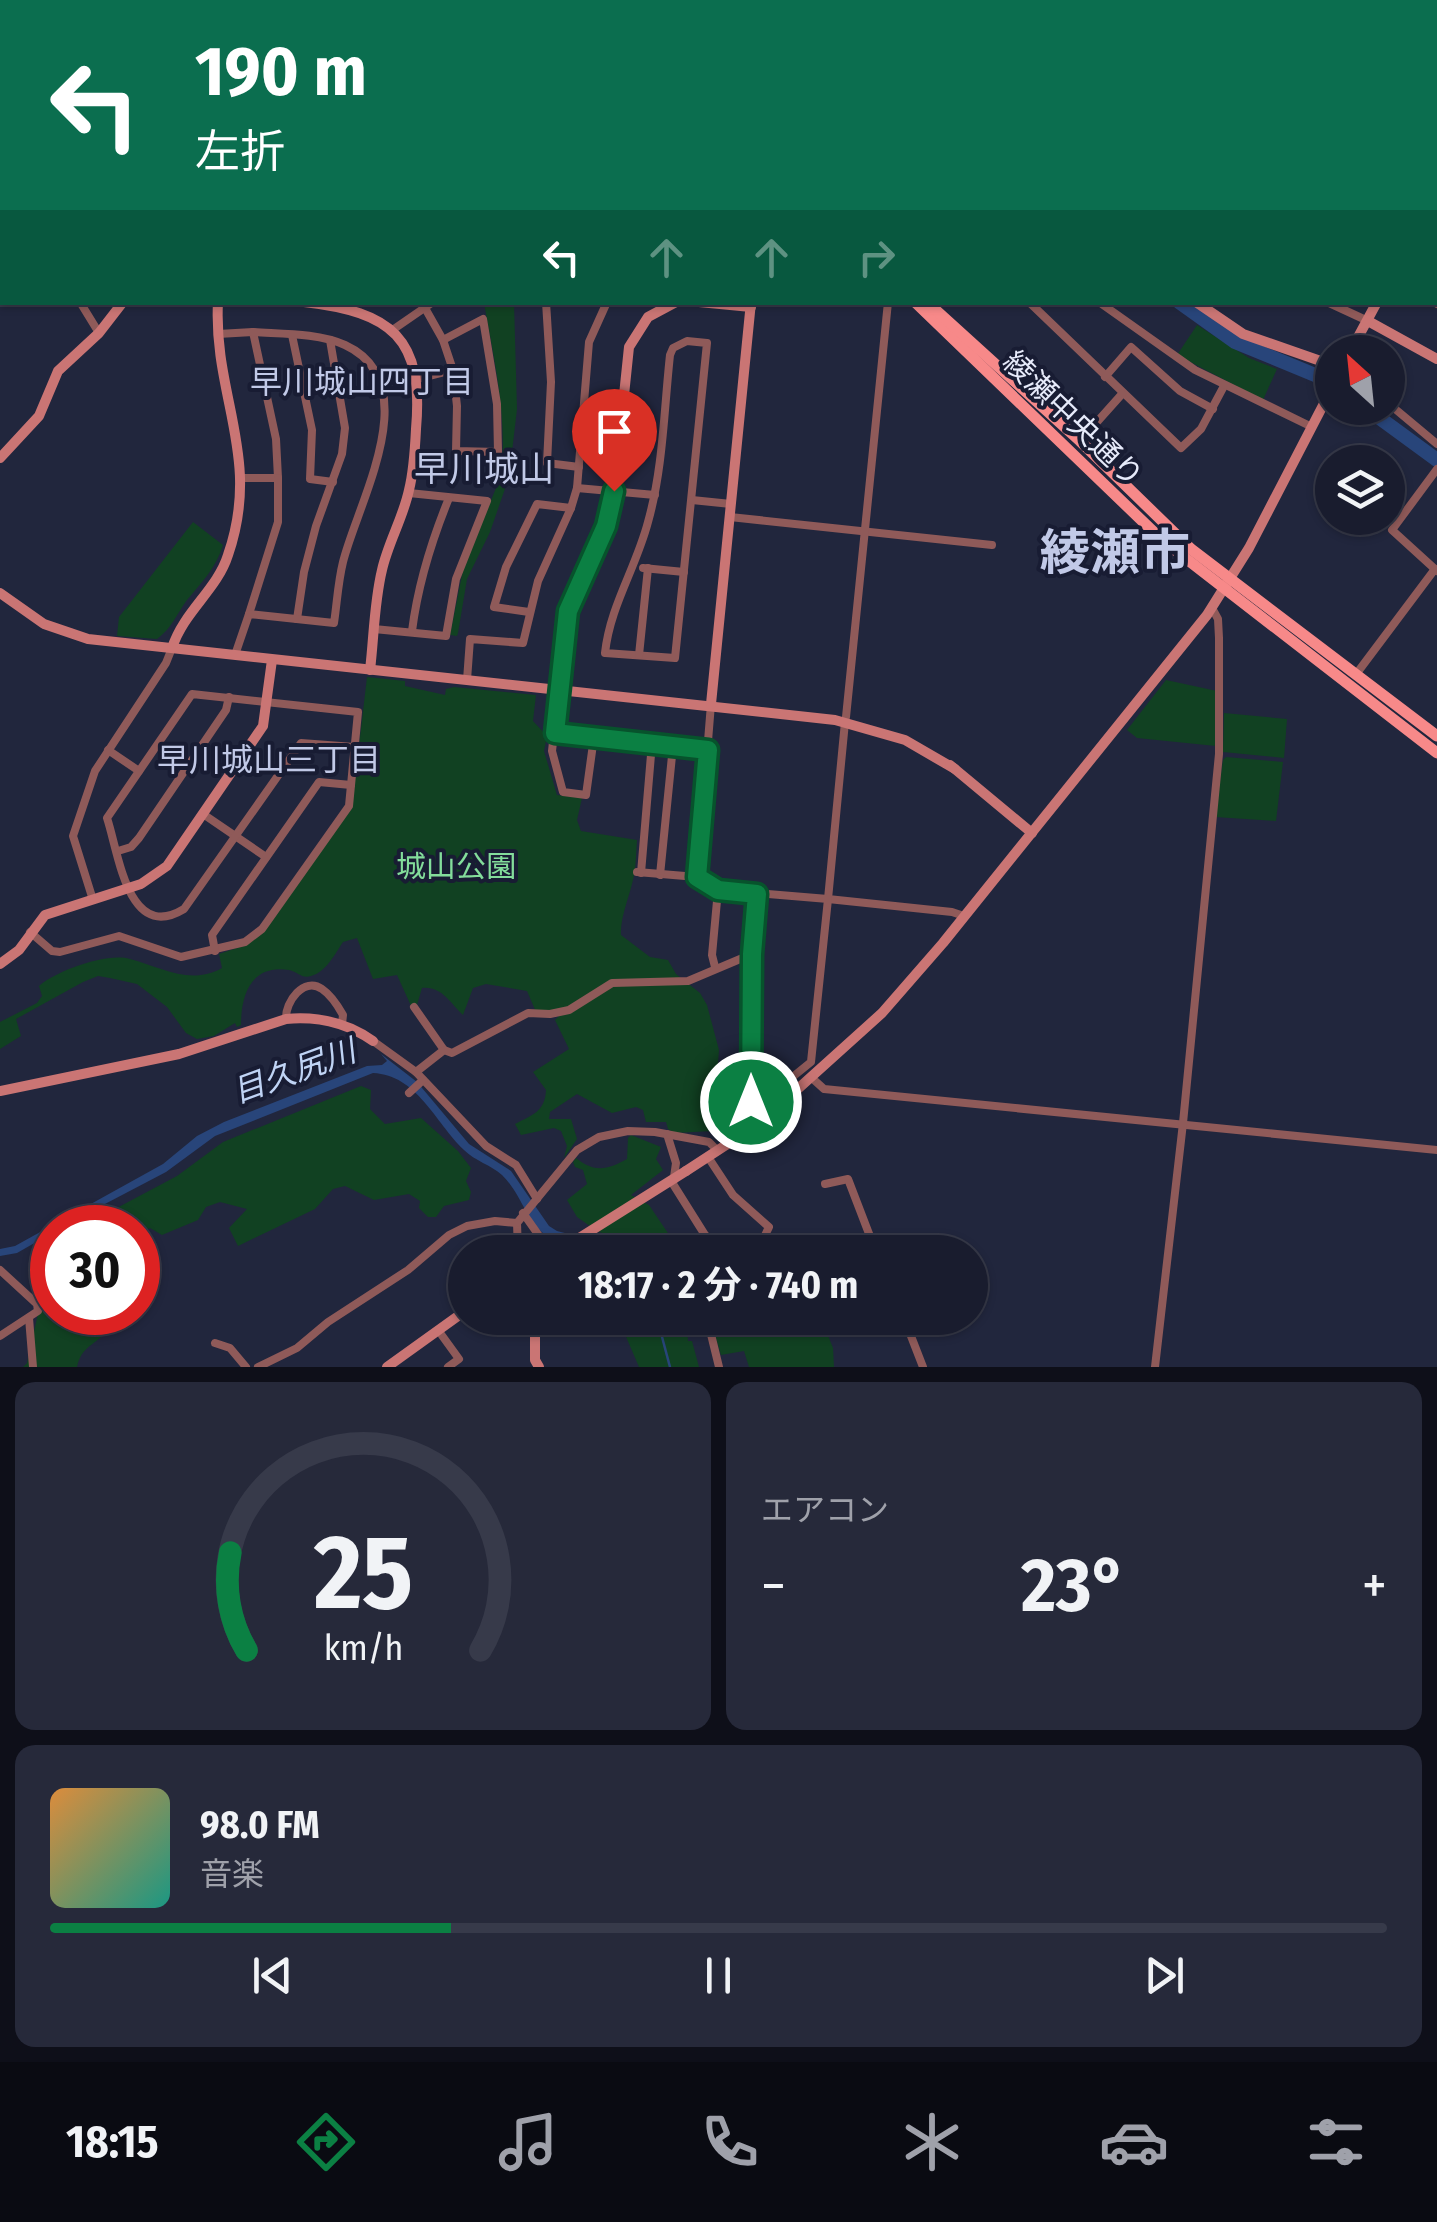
<!DOCTYPE html>
<html lang="ja">
<meta charset="utf-8">
<style>
body{margin:0;font-family:"Fira Sans Condensed","Noto Sans JP",sans-serif;background:#26293a;color:#f1f3f6;height:100vh;display:flex;flex-direction:column;font-size:38px;white-space:nowrap}
*{box-sizing:border-box;margin:0}
p{font-size:32px;color:#9fa1aa}
.icon{flex:none;width:55px;height:55px;fill:none;stroke:currentColor;stroke-width:2;stroke-linecap:round;stroke-linejoin:round}
.map{position:relative;height:1367px;overflow:hidden}
.panel{display:flex;flex-direction:column;gap:15px;padding:15px;background:#0e0f19;flex:1}
.panel>*{flex:none}
.banner{position:absolute;left:0px;top:0px;width:1438px;height:305px;box-shadow:0 2px 8px #0004,0 0 0 2px #373a4a;background:#0b6e4f;color:#fff;overflow:hidden}
.needle{width:65px;rotate:333deg}
.buttons{position:absolute;left:1315px;top:335px;display:grid;gap:20px}
.buttons a{display:grid;place-items:center;width:90px;height:90px;border-radius:50%;background:#191c2e;box-shadow:0 2px 8px #0004,0 0 0 2px #373a4a;font-size:50px}
.speed{position:absolute;left:30px;top:1205px;display:flex;gap:20px;font-size:50px;font-weight:700;text-align:center}
.speed>*{display:grid;place-content:center;width:130px;height:130px;border-radius:50%;background:#191c2e;box-shadow:0 2px 8px #0004,0 0 0 2px #373a4a;line-height:1}
.speed .limit{border:15px solid #d22;background:#fff;color:#111}
.pin{position:absolute;display:grid;place-items:center;width:85px;height:85px;color:#fff;margin:-102px -42px;border-radius:50% 50% 50% 0;rotate:-45deg;box-shadow:0 0 10px #0007}
.pin .icon{rotate:45deg}
.me{position:absolute;width:110px;margin:-55px;rotate:0deg;stroke-linejoin:round;filter:drop-shadow(0 0 8px #0008)}
.turn{display:flex;align-items:center;gap:35px;height:210px;padding:0 30px;font-size:45px}
.turn .icon{width:130px;height:130px;stroke-width:2.5}
.turn b{display:block;font-size:70px;line-height:85px}
.lanes{display:flex;align-items:center;height:95px;padding:0 30px;background:#0003;justify-content:center;gap:50px;direction:ltr}
.lanes .off{opacity:.35}
.big{font-size:75px;font-weight:700;line-height:1.1}
.panel .widget{flex:1;display:flex;flex-direction:column;justify-content:center;gap:15px;min-width:0;padding:0 35px;border-radius:20px;background:#26293a}
.panel .dial{align-items:center;gap:0}
.dial svg{height:260px;overflow:visible;fill:none;stroke:#373a4a;stroke-width:7;stroke-linecap:round;text-anchor:middle}
.dial text{fill:#f1f3f6;stroke:none}
.song{display:flex;align-items:center;gap:30px}
.cover{width:120px;height:120px;border-radius:15px;background:linear-gradient(135deg,hsl(30 70% 55%),hsl(170 70% 35%))}
.played{height:10px;border-radius:5px;background:linear-gradient(90deg,#0b8043 30%,#373a4a 30%)}
.keys{display:flex;justify-content:space-around;direction:ltr}
.heat{display:flex;justify-content:space-between;align-items:center;font-size:55px;direction:ltr}
.panel .tiles{flex:1;display:grid;gap:15px;grid-template-columns:1fr 1fr}
.widget:last-child{grid-column:span 2}
.trip{position:absolute;left:448px;top:1235px;width:540px;height:100px;border-radius:50px;background:#191c2e;box-shadow:0 2px 8px #0004,0 0 0 2px #373a4a;font-weight:700;line-height:100px;text-align:center}
.dock{display:flex;height:160px;justify-content:space-around;align-items:center;background:#0a0b12;color:#9fa1aa}
.dock .icon{width:70px;height:70px}
.dock .current{color:#0b8043}
.dock b{font-size:45px;color:#f1f3f6}
.map>svg:first-child{display:block}
.green{fill:#114122}
.water{fill:#28457a}
.lines{fill:none;stroke-linecap:round;stroke-linejoin:round}
.stream{stroke:#28457a;stroke-width:2.5}
.river{stroke:#28457a;stroke-width:14}
.secondary-tunnel{stroke:#3f4359;stroke-width:10;stroke-dasharray:10 5;stroke-linecap:butt}
.street{stroke:#8f5a59;stroke-width:8}
.secondary{stroke:#ca7574;stroke-width:10}
.primary{stroke:#f78989;stroke-width:11}
.secondary-bridge{stroke:#ca7574;stroke-width:10}
.route-casing{stroke:#07532c;stroke-width:25}
.route{stroke:#0b8043;stroke-width:18}
.labels{text-anchor:middle;dominant-baseline:central;stroke-width:8;stroke-linejoin:round;paint-order:stroke}
.street-label{font-size:30px;fill:#e6eafa;stroke:#181c33}
.park-label{font-size:30px;fill:#83dd9b;stroke:#181c33}
.neighbourhood-label{font-size:32px;fill:#c1c9e7;stroke:#181c33}
.water-label{font-size:32px;font-style:italic;fill:#bfd3f4;stroke:#181c33}
.quarter-label{font-size:35px;fill:#c1c9e7;stroke:#181c33}
.town-label{font-size:50px;font-weight:bold;fill:#c1c9e7;stroke:#181c33}
</style>
<div class="map">
<svg width="1437" height="1367" viewBox="0 0 1437 1367">
<rect width="100%" height="100%" fill="#21263d"/>
<g class="green">
<path d="M484,303H514L517,409L509,478L501,477C508,419 494,359 484,303Z"/>
<path d="M1197,325L1249,358L1277,369L1263,400L1177,355Z"/>
<path d="M498,483H507L490,532L467,579L458,633L457,636L450,635L463,570Z"/>
<path d="M193,522L223,545C216,568 202,582 187,600C176,615 172,628 157,639L117,636L119,617Z"/>
<path d="M367,677L405,681V686L445,695L446,689L454,687L536,695L533,721L547,736L544,751L557,795L582,798L577,820L581,831L637,840C636,855 636,870 632,884C628,900 620,919 621,935L650,957L668,960L676,974L700,993L707,1005L719,1050L717,1076L709,1100L717,1123L713,1131L674,1133L668,1129L666,1122H646L643,1110L636,1107L612,1113L577,1094L550,1112L549,1119H571L577,1139L564,1158L567,1146L561,1131L554,1128L521,1135L515,1124C532,1115 545,1112 546,1090L533,1072L569,1049L555,1020L564,1011L536,1012L527,991L486,984L473,988L463,1015C450,1003 442,986 422,988L417,1005L412,1008L397,975L373,979L357,938L343,942C335,954 326,972 311,976C302,979 298,972 289,970C251,964 241,995 241,1025L237,1027L235,1023L214,1036L197,1039L186,1033L167,1007L137,984L110,978L98,976L83,982L16,1019L21,1036L0,1049V1022L37,1003L42,996L39,986C56,971 107,952 130,959C161,967 190,986 222,968L219,954L246,945L262,933L352,806Z"/>
<path d="M1166,680L1217,691L1216,746L1137,738L1127,730Z"/>
<path d="M1224,713L1287,719L1284,758L1223,752Z"/>
<path d="M1226,757L1283,762L1276,821L1215,817L1223,760Z"/>
<path d="M361,1086L371,1090L370,1109L385,1124L421,1118L458,1151L471,1168L466,1181L471,1192L469,1200L444,1206L436,1217H428L419,1208L420,1201L409,1194L374,1200L345,1186L333,1189L315,1209L238,1246L229,1228L247,1209L220,1202L206,1207L198,1220L162,1235L150,1228L140,1234L138,1244V1228L81,1227L177,1176L223,1142Z"/>
<path d="M631,1135L661,1147L656,1159L663,1170L631,1195L649,1205L678,1248L684,1252L638,1247L597,1231L577,1217L567,1200L587,1184L583,1170L575,1167L573,1162L576,1158C595,1173 607,1170 627,1159L628,1138Z"/>
<path d="M52,1303V1312L116,1313C105,1347 83,1339 77,1367H23L27,1363L39,1309Z"/>
<path d="M618,1318H686L688,1341H692L699,1367H639Z"/>
<path d="M710,1318H821L833,1348L834,1367H749L744,1351L721,1355Z"/>
</g>
<path class="water" d="M381,1054L417,1082L469,1144L511,1171L549,1226L557,1231L639,1252C609,1252 574,1254 548,1237C526,1222 521,1193 502,1175C491,1165 475,1161 464,1150C435,1122 417,1075 373,1073L215,1136L166,1172L61,1227L52,1228V1233L17,1253L0,1256V1249L15,1246L163,1164L197,1136L224,1122L367,1066L382,1065L387,1061Z"/>
<g class="lines">
<g class="stream">
<path d="M1435,64L1437,66"/>
<path d="M1435,166L1437,163"/>
<path d="M657,1318L670,1367"/>
</g>
<g class="river">
<path d="M943,0L946,2"/>
<path d="M1179,302L1235,342L1332,382"/>
<path d="M1366,408L1437,460"/>
</g>
<path class="secondary-tunnel" d="M729,1143L770,1114"/>
<g class="street">
<path d="M145,0L146,2"/>
<path d="M213,0L215,2"/>
<path d="M272,0L273,2"/>
<path d="M645,0L650,2"/>
<path d="M839,0L842,2"/>
<path d="M1027,0L1029,2"/>
<path d="M1297,0L1298,2"/>
<path d="M614,2L615,0"/>
<path d="M710,2L711,0"/>
<path d="M1002,2L1005,0"/>
<path d="M1185,2L1186,0"/>
<path d="M0,47L2,48"/>
<path d="M1435,120L1437,118"/>
<path d="M0,125L2,124"/>
<path d="M0,246L2,244"/>
<path d="M80,302L99,333"/>
<path d="M546,302L551,382L547,463L579,467"/>
<path d="M1029,302L1181,448L1201,429L1224,386"/>
<path d="M1099,302L1195,370L1312,427"/>
<path d="M1327,302L1368,321"/>
<path d="M1435,302L1437,304"/>
<path d="M391,331L433,302"/>
<path d="M218,334L253,332L276,439L278,478H242"/>
<path d="M292,335L312,430L310,479L333,482"/>
<path d="M443,340L483,319L497,404L498,452L456,451L457,406L453,370"/>
<path d="M687,341L707,343L675,658L605,653C610,606 636,568 648,522C663,469 664,410 670,355L673,348Z"/>
<path d="M1105,377L1131,347L1180,391L1213,409"/>
<path d="M418,379L453,370L443,340L425,308"/>
<path d="M1388,403L1437,444"/>
<path d="M1080,441L1122,394"/>
<path d="M1437,469L1392,530L1437,571"/>
<path d="M577,488L655,495"/>
<path d="M692,500L731,504"/>
<path d="M730,517L992,545"/>
<path d="M643,568L684,572"/>
<path d="M529,612L494,607L506,567L537,504L571,508"/>
<path d="M249,614L278,522V478"/>
<path d="M297,619L304,572L316,526L342,454L345,428L330,340"/>
<path d="M374,629L446,636L456,579L487,501L409,493"/>
<path d="M412,631C418,584 431,542 449,498"/>
<path d="M235,655L249,614L334,623C337,603 338,582 343,562C357,504 428,383 345,345C318,333 282,334 253,332"/>
<path d="M639,655L648,568"/>
<path d="M1357,673L1435,569"/>
<path d="M467,680L470,639L523,643L538,581L571,508L577,488L589,342L607,302"/>
<path d="M559,689L552,751L563,792L586,795L594,737L709,750"/>
<path d="M846,717L888,302"/>
<path d="M845,722L828,899L952,912L964,916"/>
<path d="M555,733L594,737"/>
<path d="M108,750L139,771"/>
<path d="M203,814L266,857"/>
<path d="M118,851L131,847L139,838L226,710L229,697"/>
<path d="M637,872L697,877L718,890L828,899L811,1062L774,1092L766,1093L751,1102"/>
<path d="M641,873L652,743"/>
<path d="M660,875L673,746"/>
<path d="M697,877L711,704"/>
<path d="M93,900L73,836L95,771L166,663L172,648"/>
<path d="M30,932L52,951L60,952L119,936L181,957L245,942L262,929L349,806L358,712L192,694L107,818C119,854 128,943 184,909L301,743L354,747"/>
<path d="M215,951L212,935L319,782L351,785"/>
<path d="M715,967L712,955L718,890"/>
<path d="M414,1007L444,1050"/>
<path d="M286,1019C285,1002 304,976 322,989C331,995 338,1006 343,1015L342,1024"/>
<path d="M373,1041L416,1072L486,1146L516,1165L537,1199"/>
<path d="M416,1072L444,1050L452,1053L528,1013L550,1014L569,1010L612,983L688,981L752,954"/>
<path d="M813,1079L824,1089L1437,1150"/>
<path d="M409,1093L423,1080"/>
<path d="M750,1110L752,954L757,894"/>
<path d="M667,1134L676,1163L673,1184L705,1235L729,1252"/>
<path d="M708,1157L733,1195L769,1227L757,1252"/>
<path d="M825,1184L848,1179L876,1252"/>
<path d="M523,1213L547,1247"/>
<path d="M622,1243L656,1252"/>
<path d="M518,1252L517,1223L577,1150L599,1137L628,1131L655,1132L709,1142L718,1151"/>
<path d="M0,1270L37,1304L38,1311L0,1336"/>
<path d="M29,1318L33,1367"/>
<path d="M707,1318L719,1367"/>
<path d="M904,1318L923,1367"/>
<path d="M438,1330L459,1359L448,1367"/>
<path d="M215,1343L230,1348L246,1367"/>
<path d="M258,1367L297,1348L328,1322L408,1270L449,1235L467,1226L495,1221L517,1223"/>
<path d="M1155,1367L1183,1123L1219,754V638L1218,619L1212,608"/>
</g>
<g class="secondary">
<path d="M766,0L768,2"/>
<path d="M963,0L964,2"/>
<path d="M429,2L433,0"/>
<path d="M1435,185L1437,182"/>
<path d="M304,302C392,312 424,338 416,429C415,450 414,470 409,490C403,518 388,543 382,570C374,603 374,637 370,670"/>
<path d="M699,302L751,307"/>
<path d="M1196,302L1243,334L1332,365"/>
<path d="M1368,321L1437,359"/>
<path d="M1350,352L1377,302"/>
<path d="M0,458L39,416L58,371L99,333L123,302"/>
<path d="M0,593L44,624L88,639L835,720L905,740L955,769"/>
<path d="M172,648C184,611 217,590 228,555C262,457 213,396 218,302"/>
<path d="M559,689L568,611L605,526L614,491L629,347L648,317L676,302"/>
<path d="M711,704L751,302"/>
<path d="M950,765L1032,833"/>
<path d="M0,964L19,950L45,915L141,884L167,866L263,726L272,660"/>
<path d="M0,1091L179,1054L286,1019C318,1016 346,1022 373,1041"/>
<path d="M770,1114L882,1013L943,943L1207,615L1249,548L1332,388"/>
<path d="M686,1171L729,1143"/>
<path d="M535,1318V1360L539,1367"/>
<path d="M387,1367L465,1311"/>
</g>
<g class="primary">
<path d="M479,0L484,2"/>
<path d="M500,0L505,2"/>
<path d="M915,302L1162,540L1437,753"/>
<path d="M927,302L1080,441L1191,549L1437,736"/>
</g>
<path class="secondary-bridge" d="M557,1252L686,1171"/>
</g>
<g class="lines">
<g class="route-casing">
<path id="route" d="M614,491L606,526L568,611L555,733L708,750L697,877L718,890L757,894L752,954L751,1102"/>
</g>
<use href="#route" class="route"/>
</g>
<g class="labels">
<g class="street-label">
<text transform="translate(1073 419) rotate(44)">綾瀬中央通り</text>
</g>
<g class="park-label">
<text x="456" y="867">城山公園</text>
</g>
<g class="neighbourhood-label">
<text x="362" y="382">早川城山四丁目</text>
<text x="269" y="760">早川城山三丁目</text>
</g>
<g class="water-label">
<text transform="translate(294 1071) rotate(-20)">目久尻川</text>
</g>
<g class="quarter-label">
<text x="484" y="469">早川城山</text>
</g>
<g class="town-label">
<text x="1115" y="553">綾瀬市</text>
</g>
</g>
</svg>
<div class="buttons">
<a><svg class="needle" viewBox="-14 -14 28 28"><path d="M0-13l5 13h-10z" fill="#e53935"/><path d="M0 13l5-13h-10z" fill="#9fa1aa"/></svg></a>
<a><svg class="icon" aria-label="layers" viewBox="0 0 24 24"><path d="M12 4l9 5-9 5-9-5zM3 14l9 5 9-5"/></svg></a>
</div>
<div class="speed"><div class="limit">30</div></div>
<div class="pin" style="left:614px;top:491px;background:#d93025"><svg class="icon" aria-label="arrive" viewBox="0 0 24 24"><path d="M6 21V4h12l-3 4 3 4H6"/></svg></div>
<svg class="me" style="left:751px;top:1102px" viewBox="-20 -20 40 40"><circle r="17" fill="#0b8043" stroke="#fff" stroke-width="3"/><path d="M0-11L8 9 0 5-8 9z" fill="#fff"/></svg>
<div class="trip">18:17 · 2 分 · 740 m</div>
<div class="banner">
<div class="turn"><svg class="icon" aria-label="left" viewBox="0 0 24 24"><path d="M17 20v-9H6M10 6l-5 5 5 5"/></svg><div><b>190 m</b>左折</div></div>
<div class="lanes"><svg class="icon" aria-label="left" viewBox="0 0 24 24"><path d="M17 20v-9H6M10 6l-5 5 5 5"/></svg><svg class="icon off" aria-label="ahead" viewBox="0 0 24 24"><path d="M12 20V5M6 11l6-6 6 6"/></svg><svg class="icon off" aria-label="ahead" viewBox="0 0 24 24"><path d="M12 20V5M6 11l6-6 6 6"/></svg><svg class="icon off" aria-label="right" viewBox="0 0 24 24"><path d="M7 20v-9h11M14 6l5 5-5 5"/></svg></div>
</div>
</div>
<section class="panel">
<div class="tiles">
<div class="widget dial"><svg viewBox="0 0 100 80">
<path d="M14 69A42 42 0 1 1 86 69"/>
<path d="M14 69A42 42 0 0 1 9 39" stroke="#0b8043"/>
<text x="50" y="56" font-size="32" font-weight="700">25</text>
<text x="50" y="72" font-size="11">km/h</text>
</svg></div>
<div class="widget"><p>エアコン</p>
<div class="heat"><a>−</a><b class="big">23°</b><a>+</a></div>
</div>
<div class="widget">
<div class="song"><i class="cover"></i><div><b>98.0 FM</b><p>音楽</p></div></div>
<div class="played"></div>
<div class="keys"><svg class="icon" aria-label="previous" viewBox="0 0 24 24"><path d="M18 5L8 12l10 7zM5 5v14"/></svg><svg class="icon" aria-label="pause" viewBox="0 0 24 24"><path d="M8 5v14M16 5v14"/></svg><svg class="icon" aria-label="next" viewBox="0 0 24 24"><path d="M6 5l10 7-10 7zM19 5v14"/></svg></div>
</div>
</div>
</section>
<nav class="dock">
<b>18:15</b>
<svg class="icon current" aria-label="directions" viewBox="0 0 24 24"><path d="M12 3l9 9-9 9-9-9zM9 14v-3h6M13 9l2 2-2 2"/></svg>
<svg class="icon" aria-label="music" viewBox="0 0 24 24"><path d="M9 18V5l10-2v13"/><circle cx="6" cy="18" r="3"/><circle cx="16" cy="16" r="3"/></svg>
<svg class="icon" aria-label="phone" viewBox="0 0 24 24"><path d="M5 4h4l2 5-3 2q2 4 5 5l2-3 5 2v4C11 20 4 13 5 4z"/></svg>
<svg class="icon" aria-label="climate" viewBox="0 0 24 24"><path d="M12 3v18M4 7l16 10M4 17L20 7"/></svg>
<svg class="icon" aria-label="car" viewBox="0 0 24 24"><path d="M5 17H2v-5l4-1 3-4h7l3 4 3 1v5h-3M9 17h6M6 11h13"/><circle cx="7" cy="17" r="2"/><circle cx="17" cy="17" r="2"/></svg>
<svg class="icon" aria-label="filters" viewBox="0 0 24 24"><path d="M4 7h16M4 17h16"/><circle cx="9" cy="7" r="2"/><circle cx="15" cy="17" r="2"/></svg>
</nav>
